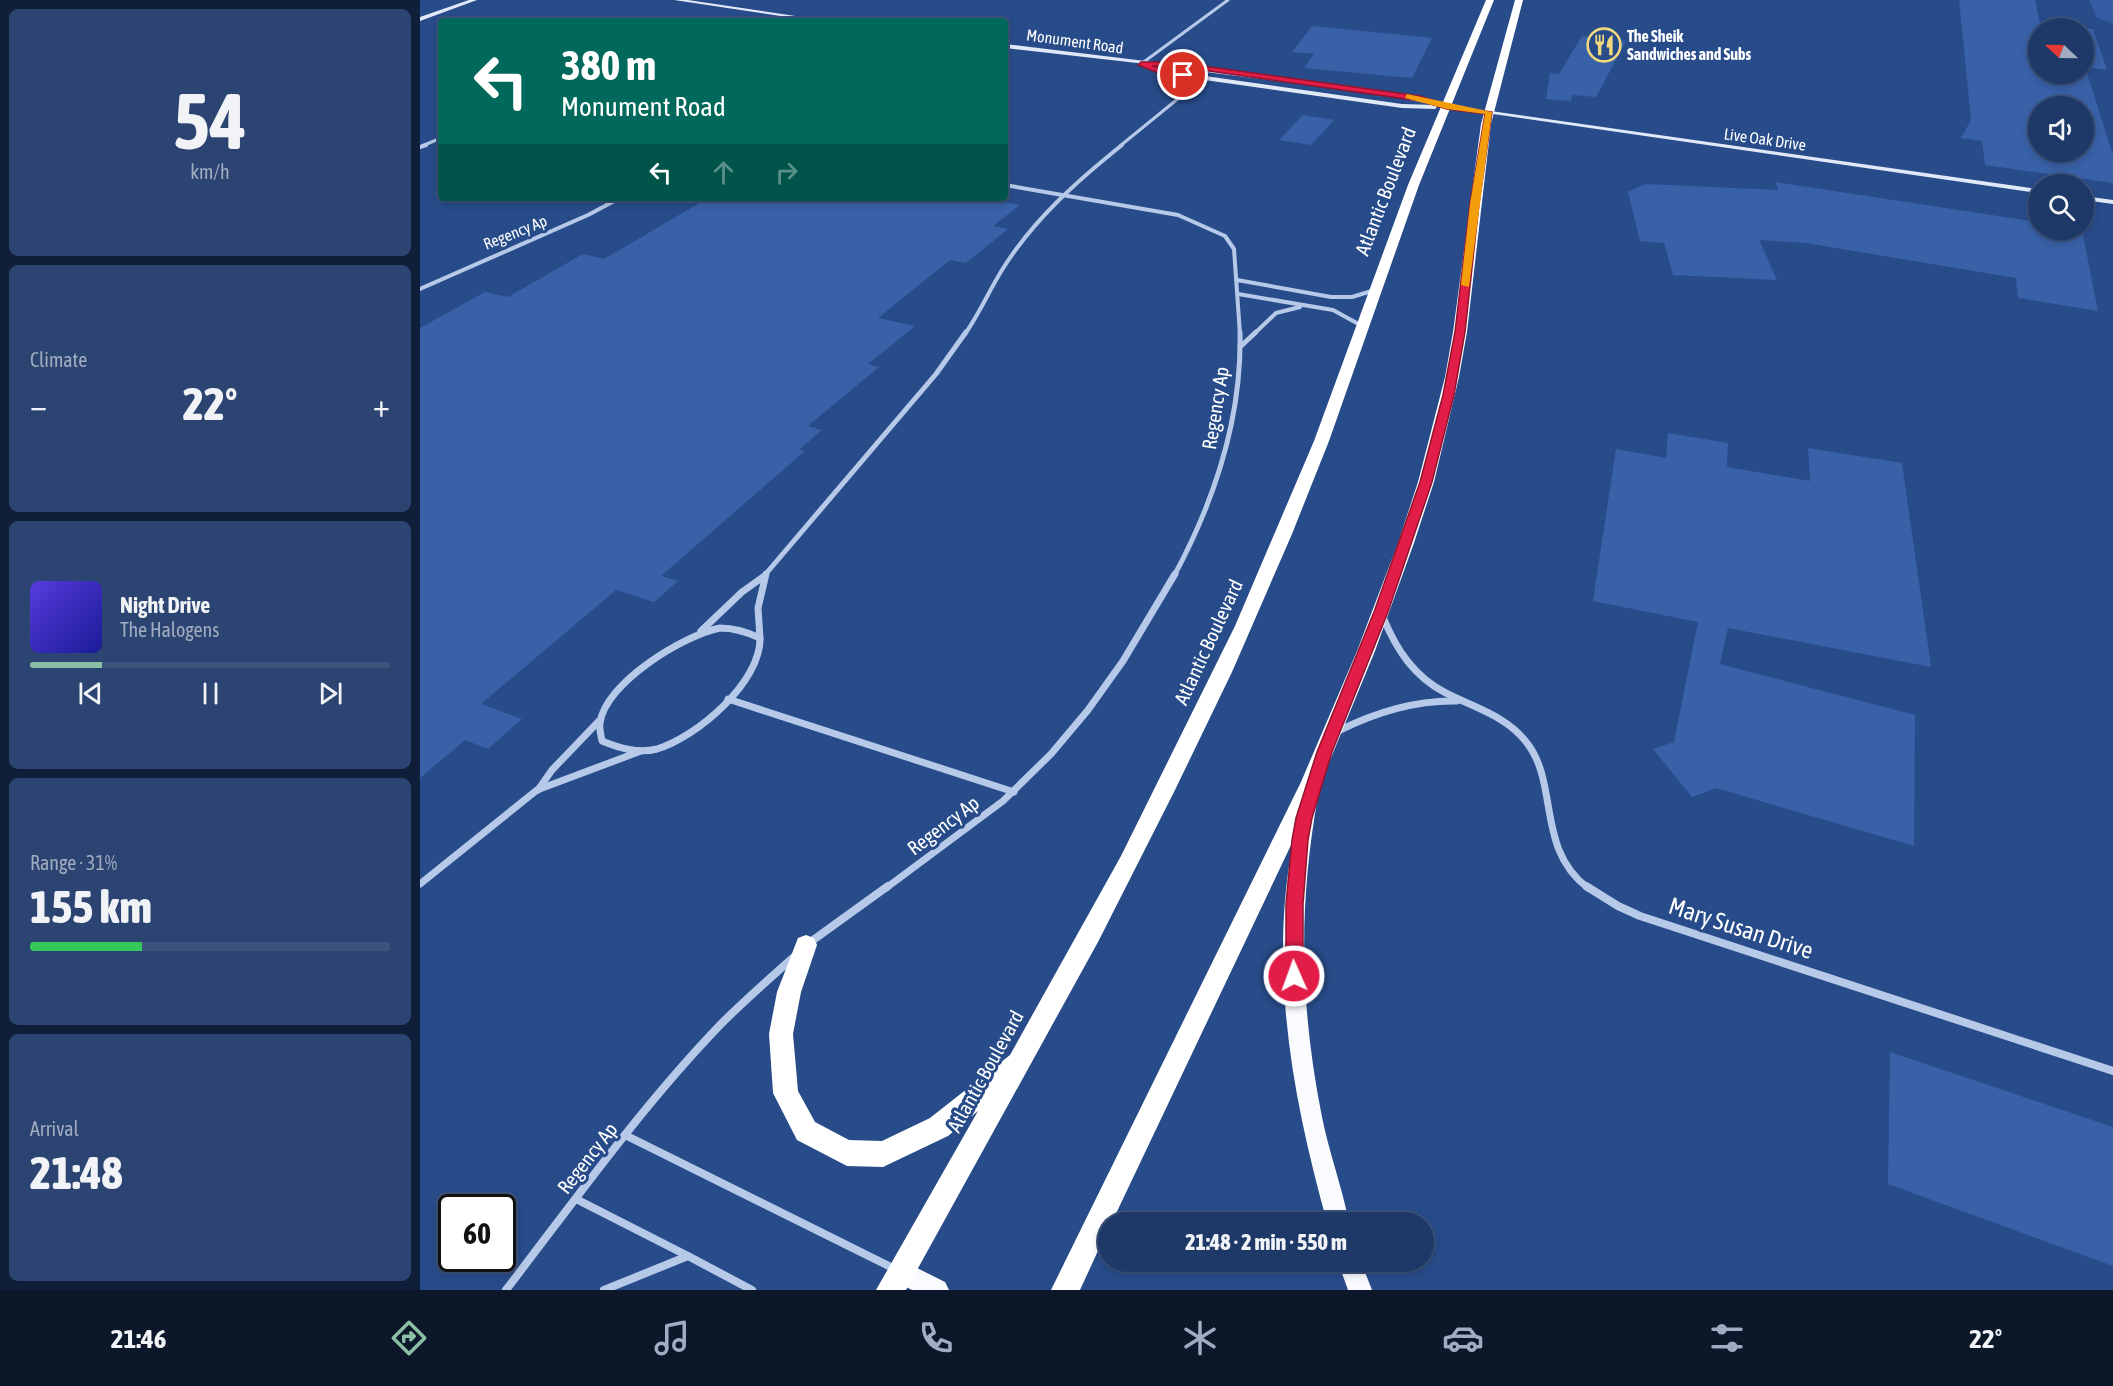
<!DOCTYPE html>
<meta charset="utf-8">
<style>
body{margin:0;font-family:"Asap Condensed",sans-serif;background:#2b4471;color:#f1f3f6;height:100vh;display:flex;flex-direction:column;font-size:22px;white-space:nowrap}
*{box-sizing:border-box;margin:0}
p{font-size:20px;color:#a1acc0}
.icon{flex:none;width:33px;height:33px;fill:none;stroke:currentColor;stroke-width:2;stroke-linecap:round;stroke-linejoin:round}
.map{position:relative;flex:1;overflow:hidden}
.sheet{display:flex;flex-direction:column;gap:9px;padding:9px;background:#101f39;width:420px}
.sheet>*{flex:none}
.top-card{position:absolute;left:18px;top:18px;width:570px;height:183px;border-radius:6px;box-shadow:0 3px 9px #0003,0 0 0 2px #3c537c;background:#00695c;color:#fff;overflow:hidden}
.needle{width:39px;rotate:292deg}
.tools{position:absolute;left:1608px;top:18px;display:grid;gap:12px}
.tools a{display:grid;place-items:center;width:66px;height:66px;border-radius:50%;background:#1e3968;box-shadow:0 3px 9px #0003,0 0 0 2px #3c537c;font-size:30px}
.speed{position:absolute;left:18px;top:1194px;display:flex;gap:12px;font-size:30px;font-weight:700;text-align:center}
.speed>*{display:grid;place-content:center;width:78px;height:78px;border-radius:50%;background:#1e3968;box-shadow:0 3px 9px #0003,0 0 0 2px #3c537c;line-height:1}
.speed .limit{border:3px solid #111;border-radius:9px;background:#fff;color:#111}
.pin{position:absolute;display:grid;place-items:center;width:51px;height:51px;color:#fff;margin:-26px;border:3px solid #fff;border-radius:50%;box-shadow:0 2px 6px #0007}
.me{position:absolute;width:66px;margin:-33px;rotate:358deg;stroke-linejoin:round;filter:drop-shadow(0 0 4px #0008)}
.turn{display:flex;align-items:center;gap:21px;height:126px;padding:0 24px;font-size:27px}
.turn .icon{width:78px;height:78px;stroke-width:2.5}
.turn b{display:block;font-size:42px;line-height:51px}
.lanes{display:flex;align-items:center;height:57px;padding:0 24px;background:#0003;justify-content:center;gap:30px;direction:ltr}
.lanes .off{opacity:.35}
.big{font-size:45px;font-weight:800;line-height:1.1}
.sheet .card{flex:1;display:flex;flex-direction:column;justify-content:center;gap:9px;min-width:0;padding:0 21px;border-radius:9px;background:#2b4471}
.sheet .dial{align-items:center;gap:0}
.dial b{font-size:78px;line-height:1}
.song{display:flex;align-items:center;gap:18px}
.cover{width:72px;height:72px;border-radius:9px;background:linear-gradient(135deg,hsl(250 70% 55%),hsl(240 70% 35%))}
.played{height:6px;border-radius:3px;background:linear-gradient(90deg,#8abfa5 20%,#3c537c 20%)}
.keys{display:flex;justify-content:space-around;direction:ltr}
.heat{display:flex;justify-content:space-between;align-items:center;font-size:33px;direction:ltr}
.charge{height:9px;border-radius:4px;background:linear-gradient(90deg,#34c759 31%,#3c537c 0)}
.trip{position:absolute;left:678px;top:1212px;width:336px;height:60px;border-radius:30px;background:#1e3968;box-shadow:0 3px 9px #0003,0 0 0 2px #3c537c;font-weight:800;line-height:60px;text-align:center}
.menu{display:flex;height:96px;justify-content:space-around;align-items:center;background:#0c172a;color:#a1acc0}
.menu .icon{width:42px;height:42px}
.menu .on{color:#8abfa5}
.menu b{font-size:27px;color:#f1f3f6}
main{display:flex;flex:1;min-height:0}
.map>svg:first-child{display:block}
.green{fill:#335ca2}
.building{fill:#3961a7;fill-rule:evenodd}
.lines{fill:none;stroke-linecap:round;stroke-linejoin:round}
.street-far4{stroke:#b6c9e9;stroke-width:3}
.street-far3{stroke:#b6c9e9;stroke-width:4}
.street-far2{stroke:#b6c9e9;stroke-width:5}
.street-far1{stroke:#b6c9e9;stroke-width:7}
.street{stroke:#b6c9e9;stroke-width:8}
.secondary{fill:#e1e9f8;fill-rule:evenodd}
.primary{fill:#f9fbfe;fill-rule:evenodd}
.highway{fill:#fff;fill-rule:evenodd}
.route{fill:#e11d48;stroke:#92132f;stroke-width:1.5}
.slow{fill:#f59e0b}
.labels{text-anchor:middle;dominant-baseline:central;stroke-width:6;stroke-linejoin:round;paint-order:stroke}
.far-poi-label{font-size:16px;font-weight:bold;fill:#fff;stroke:#284c8a;text-anchor:start}
.far-street-label{font-size:16px;fill:#fff;stroke:#284c8a}
.street-label{font-size:20px;fill:#fff;stroke:#284c8a}
.near-street-label{font-size:24px;fill:#fff;stroke:#284c8a}
</style>
<main>
<section class="sheet">
<div class="card dial"><b>54</b><p>km/h</p></div>
<div class="card"><p>Climate</p>
<div class="heat"><a>−</a><b class="big">22°</b><a>+</a></div>
</div>
<div class="card">
<div class="song"><i class="cover"></i><div><b>Night Drive</b><p>The Halogens</p></div></div>
<div class="played"></div>
<div class="keys"><svg class="icon" aria-label="previous" viewBox="0 0 24 24"><path d="M18 5L8 12l10 7zM5 5v14"/></svg><svg class="icon" aria-label="pause" viewBox="0 0 24 24"><path d="M8 5v14M16 5v14"/></svg><svg class="icon" aria-label="next" viewBox="0 0 24 24"><path d="M6 5l10 7-10 7zM19 5v14"/></svg></div>
</div>
<div class="card"><p>Range · 31%</p><b class="big">155 km</b><div class="charge"></div></div>
<div class="card"><p>Arrival</p><b class="big">21:48</b></div>
</section>
<div class="map">
<svg width="1693" height="1290" viewBox="0 0 1693 1290">
<rect width="100%" height="100%" fill="#284c8a"/>
<path class="green" d="M1669,0H1693V24L1677,18Z"/>
<g class="building">
<path d="M1539,0H1615L1620,24L1673,29L1687,70L1665,67L1693,155V183L1565,165L1562,141L1541,138L1551,120ZM1618,28H1664V74H1618ZM1618,106H1664V152H1618Z"/>
<path d="M892,26L953,32L1012,38L992,78L884,68L894,54L872,52Z"/>
<path d="M1162,36L1206,41L1176,97L1152,95L1151,101L1126,99L1130,73L1139,74Z"/>
<path d="M883,115L914,120L891,145L859,140Z"/>
<path d="M1355,182L1618,222V230H1662L1678,311L1598,298L1596,278L1386,243L1339,240L1357,280L1253,275L1244,243L1220,241L1208,192L1225,184L1359,190Z"/>
<path d="M288,198H562L600,205L573,226L588,229L546,263L530,260L458,318L495,326L448,364L459,367L388,426L402,430L379,450L385,451L241,576L258,581L234,602L196,590L61,704L102,719L68,749L45,740L0,778V328L65,292L88,297L163,254L184,259Z"/>
<path d="M1248,433L1308,443L1307,467L1390,481L1388,448L1482,463L1511,667L1308,628L1300,664L1495,715L1494,846L1296,788L1272,797L1233,749L1254,742L1278,622L1173,601L1196,449L1246,458Z"/>
<path d="M1470,1052L1693,1127V1266L1468,1184Z"/>
</g>
<g class="lines">
<g class="street-far4">
<path d="M721,64L808,0"/>
<path d="M2,146L21,138"/>
<path d="M700,146L765,93"/>
</g>
<g class="street-far3">
<path d="M0,147L6,145"/>
<path d="M585,185L758,215L805,236L814,249L820,334"/>
<path d="M817,280L911,297H932L955,290"/>
<path d="M0,289L168,215L200,198"/>
<path d="M818,294L913,310L944,327"/>
<path d="M545,334C559,314 569,291 582,270C613,220 657,181 702,145"/>
<path d="M834,334L856,313L880,307"/>
</g>
<g class="street-far2">
<path d="M820,347L836,332"/>
<path d="M344,576L516,374L546,332"/>
<path d="M754,576C795,500 822,418 820,332"/>
</g>
<g class="street-far1">
<path d="M963,617C976,649 994,677 1026,693C1055,708 1087,716 1107,743C1139,784 1116,849 1168,888"/>
<path d="M300,628C315,628 327,632 340,638C341,682 277,737 237,749C218,754 199,748 182,741C181,735 179,729 180,723C185,683 264,635 300,628Z"/>
<path d="M281,631L322,592L343,577"/>
<path d="M340,638L338,608L346,574"/>
<path d="M308,699L594,792"/>
<path d="M918,731C956,712 994,700 1037,701"/>
<path d="M118,790L132,770L179,721"/>
<path d="M0,884L117,790L221,751"/>
<path d="M466,888L583,801L631,754L668,710L703,661L755,574"/>
</g>
<g class="street">
<path d="M1166,886L1198,906L1220,916L1693,1071"/>
<path d="M389,943L468,886"/>
<path d="M205,1135L475,1269"/>
<path d="M156,1199L268,1256"/>
<path d="M86,1290C155,1200 222,1106 301,1024C325,1000 350,978 375,956"/>
<path d="M184,1290L268,1256L332,1290"/>
</g>
<g class="secondary">
<path d="M49,0H57L0,21V17Z"/>
<path d="M254,0H268L409,21H394Z"/>
<path d="M585,44L938,87L992,96L1028,105L1618,189V193L1018,106L1015,109L982,108L742,74L725,67L726,64L585,48ZM729,65L956,93L1014,105L982,104L743,70Z"/>
<path d="M1664,196L1693,200V204L1664,200Z"/>
</g>
<g class="primary">
<path d="M890,789L896,791L898,796C878,908 880,1006 902,1117C909,1152 922,1187 929,1222H907C878,1118 856,1009 865,900C868,865 875,831 882,796L884,791Z"/>
<path d="M481,1260L525,1282L529,1290H492L473,1280L469,1272L473,1264Z"/>
<path d="M918,1262H941L952,1290H928Z"/>
</g>
<g class="highway">
<path d="M1066,0H1074L999,185L909,441L872,534L812,672L755,790L678,942L486,1290H456L558,1111L528,1136L463,1167L427,1166L377,1140L353,1093L349,1034L357,992L378,938L386,935L394,938L397,945L381,992L373,1034L378,1091L395,1122L429,1140L462,1141L510,1118L590,1055L701,856L815,626L894,441L988,185Z"/>
<path d="M1095,0H1103L1071,124L1047,332L1039,377L1014,482L994,543L955,651L901,782L692,1222H688V1229L660,1290H631L881,782L937,651L978,543L998,482L1025,377L1033,332L1061,124Z"/>
</g>
</g>
<path class="route" d="M721,62H754L1000,96L1028,105L1072,112L1059,204L1045,332L1034,395L1012,482L968,612L912,752L892,818L888,840L883,904V976L881,982L874,984L868,982L866,976V904L872,840L876,818L897,752L954,612L1000,482L1023,395L1035,332L1050,204L1065,114L1027,109L1000,101L754,66H732L767,75C753,81 732,70 718,65Z"/>
<path class="slow" d="M987,94L1072,112L1049,287L1041,285L1050,204L1065,114L1027,109L985,98Z"/>
<defs>
<g id="restaurant-ring" transform="scale(1.725)"><circle r="9.5" fill="#284c8a" stroke="#f1d87d" stroke-width="1.5"/><path d="M-5-6h1v4h1v-4h1v4h1v-4h1v5L-1.5 .5V6h-2V.5L-5-1ZM5-6V6H3V1.5H1.5Q1.5-4 5-6Z" fill="#f1d87d"/></g>
</defs>
<g fill-rule="evenodd">
<use href="#restaurant-ring" x="1184" y="45"/>
</g>
<g class="labels">
<g class="far-poi-label">
<text x="1207" y="36">The Sheik<tspan x="1207" dy="18">Sandwiches and Subs</tspan></text>
</g>
<g class="far-street-label">
<text transform="translate(655 41) rotate(8)">Monument Road</text>
<text transform="translate(1345 139) rotate(8)">Live Oak Drive</text>
<text transform="translate(95 232) rotate(-22)">Regency Ap</text>
</g>
<g class="street-label">
<text transform="translate(965 191) rotate(-69)">Atlantic Boulevard</text>
<text transform="translate(795 408) rotate(-81)">Regency Ap</text>
<text transform="translate(788 642) rotate(-65)">Atlantic Boulevard</text>
<text transform="translate(523 825) rotate(-37)">Regency Ap</text>
<text transform="translate(565 1071) rotate(-61)">Atlantic Boulevard</text>
<text transform="translate(167 1158) rotate(-52)">Regency Ap</text>
</g>
<g class="near-street-label">
<text transform="translate(1321 928) rotate(18)">Mary Susan Drive</text>
</g>
</g>
</svg>
<div class="tools">
<a><svg class="needle" viewBox="-14 -14 28 28"><path d="M0-13l5 13h-10z" fill="#e53935"/><path d="M0 13l5-13h-10z" fill="#a1acc0"/></svg></a>
<a><svg class="icon" aria-label="sound" viewBox="0 0 24 24"><path d="M4 9h4l5-4v14l-5-4H4zM17 9q2 3 0 6"/></svg></a>
<a><svg class="icon" aria-label="search" viewBox="0 0 24 24"><circle cx="10" cy="10" r="6"/><path d="M15 15l6 6"/></svg></a>
</div>
<div class="speed"><div class="limit">60</div></div>
<div class="pin" style="left:763px;top:75px;background:#d93025"><svg class="icon" aria-label="arrive" viewBox="0 0 24 24"><path d="M6 21V4h12l-3 4 3 4H6"/></svg></div>
<svg class="me" style="left:874px;top:976px" viewBox="-20 -20 40 40"><circle r="17" fill="#e11d48" stroke="#fff" stroke-width="3"/><path d="M0-11L8 9 0 5-8 9z" fill="#fff"/></svg>
<div class="trip">21:48 · 2 min · 550 m</div>
<div class="top-card">
<div class="turn"><svg class="icon" aria-label="left" viewBox="0 0 24 24"><path d="M17 20v-9H6M10 6l-5 5 5 5"/></svg><div><b>380 m</b>Monument Road</div></div>
<div class="lanes"><svg class="icon" aria-label="left" viewBox="0 0 24 24"><path d="M17 20v-9H6M10 6l-5 5 5 5"/></svg><svg class="icon off" aria-label="ahead" viewBox="0 0 24 24"><path d="M12 20V5M6 11l6-6 6 6"/></svg><svg class="icon off" aria-label="right" viewBox="0 0 24 24"><path d="M7 20v-9h11M14 6l5 5-5 5"/></svg></div>
</div>
</div>
</main>
<nav class="menu">
<b>21:46</b>
<svg class="icon on" aria-label="directions" viewBox="0 0 24 24"><path d="M12 3l9 9-9 9-9-9zM9 14v-3h6M13 9l2 2-2 2"/></svg>
<svg class="icon" aria-label="music" viewBox="0 0 24 24"><path d="M9 18V5l10-2v13"/><circle cx="6" cy="18" r="3"/><circle cx="16" cy="16" r="3"/></svg>
<svg class="icon" aria-label="phone" viewBox="0 0 24 24"><path d="M5 4h4l2 5-3 2q2 4 5 5l2-3 5 2v4C11 20 4 13 5 4z"/></svg>
<svg class="icon" aria-label="climate" viewBox="0 0 24 24"><path d="M12 3v18M4 7l16 10M4 17L20 7"/></svg>
<svg class="icon" aria-label="car" viewBox="0 0 24 24"><path d="M5 17H2v-5l4-1 3-4h7l3 4 3 1v5h-3M9 17h6M6 11h13"/><circle cx="7" cy="17" r="2"/><circle cx="17" cy="17" r="2"/></svg>
<svg class="icon" aria-label="filters" viewBox="0 0 24 24"><path d="M4 7h16M4 17h16"/><circle cx="9" cy="7" r="2"/><circle cx="15" cy="17" r="2"/></svg>
<b>22°</b>
</nav>
